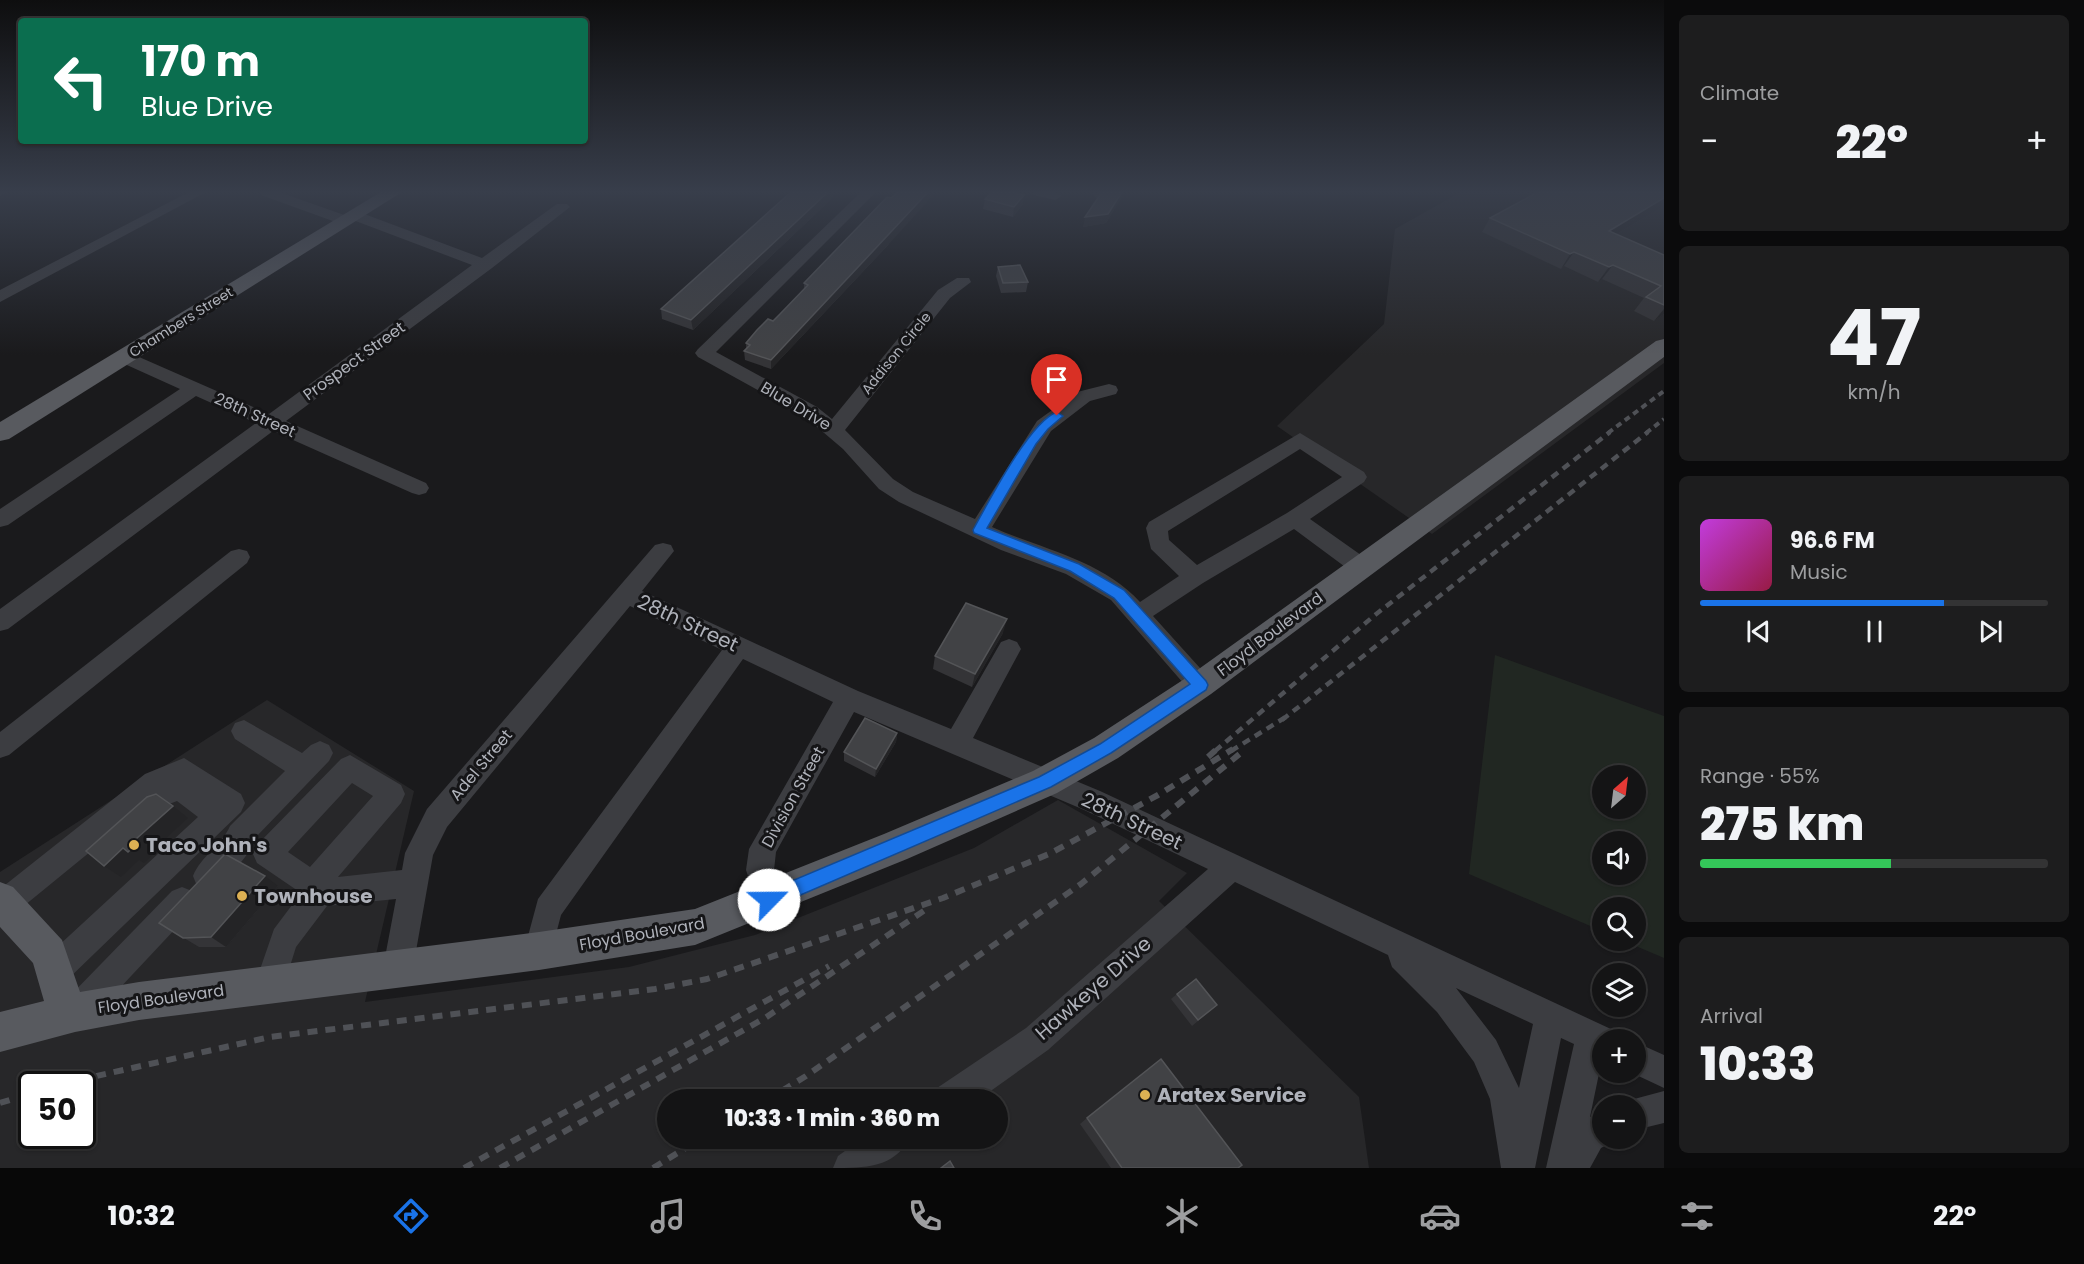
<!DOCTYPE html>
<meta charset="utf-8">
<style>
body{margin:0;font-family:Poppins,sans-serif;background:#1d1d1e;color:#f1f3f6;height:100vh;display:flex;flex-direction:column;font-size:22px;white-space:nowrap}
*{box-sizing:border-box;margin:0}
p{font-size:20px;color:#9d9ea0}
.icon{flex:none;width:33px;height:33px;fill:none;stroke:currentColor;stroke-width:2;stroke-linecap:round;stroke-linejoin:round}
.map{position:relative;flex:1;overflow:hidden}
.panel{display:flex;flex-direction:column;gap:15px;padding:15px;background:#0b0b0c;width:420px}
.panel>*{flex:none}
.top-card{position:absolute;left:18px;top:18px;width:570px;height:126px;border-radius:6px;box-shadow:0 2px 4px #0004,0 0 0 2px #333334;background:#0b6e4f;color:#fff;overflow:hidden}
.needle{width:39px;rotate:28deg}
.tools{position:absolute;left:1592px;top:765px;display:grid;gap:12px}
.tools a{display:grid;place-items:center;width:54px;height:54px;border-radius:50%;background:#141415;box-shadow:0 2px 4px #0004,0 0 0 2px #333334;font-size:30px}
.speed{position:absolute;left:18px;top:1071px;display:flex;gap:12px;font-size:30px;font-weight:700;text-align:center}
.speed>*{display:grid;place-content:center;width:78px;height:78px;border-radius:50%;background:#141415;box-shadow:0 2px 4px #0004,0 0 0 2px #333334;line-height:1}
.speed .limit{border:3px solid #111;border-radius:9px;background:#fff;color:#111}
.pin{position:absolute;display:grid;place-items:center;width:51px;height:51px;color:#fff;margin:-62px -26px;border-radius:50% 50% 50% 0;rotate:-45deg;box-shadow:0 0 6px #0007}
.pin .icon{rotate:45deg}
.me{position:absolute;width:66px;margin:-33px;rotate:67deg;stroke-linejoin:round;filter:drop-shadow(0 0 4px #0008)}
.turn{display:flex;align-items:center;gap:21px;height:126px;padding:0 24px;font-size:27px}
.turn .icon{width:78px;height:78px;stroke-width:2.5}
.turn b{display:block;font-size:42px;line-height:51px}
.big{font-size:45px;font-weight:800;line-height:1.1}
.panel .card{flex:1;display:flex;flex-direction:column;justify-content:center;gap:9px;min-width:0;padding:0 21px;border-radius:9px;background:#1d1d1e}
.panel .dial{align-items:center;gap:0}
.dial b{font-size:78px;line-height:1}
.song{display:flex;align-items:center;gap:18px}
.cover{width:72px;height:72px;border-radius:9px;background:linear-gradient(135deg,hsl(290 70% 55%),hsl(340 70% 35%))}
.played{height:6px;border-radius:3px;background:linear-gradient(90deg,#1a73e8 70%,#333334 70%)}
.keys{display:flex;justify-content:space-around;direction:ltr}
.heat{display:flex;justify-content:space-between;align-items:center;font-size:33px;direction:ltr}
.charge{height:9px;border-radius:4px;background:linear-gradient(90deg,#34c759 55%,#333334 0)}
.trip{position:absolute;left:657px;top:1089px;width:351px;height:60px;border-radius:30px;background:#141415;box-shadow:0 2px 4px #0004,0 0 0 2px #333334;font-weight:800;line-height:60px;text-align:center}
.tab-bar{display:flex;height:96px;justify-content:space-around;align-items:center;background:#080808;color:#9d9ea0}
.tab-bar .icon{width:42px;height:42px}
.tab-bar .on{color:#1a73e8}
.tab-bar b{font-size:27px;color:#f1f3f6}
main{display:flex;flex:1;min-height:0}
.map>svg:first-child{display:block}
.built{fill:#272729;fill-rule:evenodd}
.green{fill:#212722;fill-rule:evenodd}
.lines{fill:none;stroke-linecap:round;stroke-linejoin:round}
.minor{fill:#3c3d41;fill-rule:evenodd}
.major{fill:#585a5f;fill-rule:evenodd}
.rail-far2{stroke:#4f5156;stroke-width:4;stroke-dasharray:6 4.5;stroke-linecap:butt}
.rail-far1{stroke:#4f5156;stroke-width:4.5;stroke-dasharray:8 6;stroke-linecap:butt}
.rail{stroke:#4f5156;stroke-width:6;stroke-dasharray:10 8;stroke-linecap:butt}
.wall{fill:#343437}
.shaded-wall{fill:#242426}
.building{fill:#414245;stroke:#535457;stroke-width:1.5}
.route{fill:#1a73e8;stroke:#114b97;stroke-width:1.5}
.poi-dot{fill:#dcb053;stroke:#151517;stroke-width:2}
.labels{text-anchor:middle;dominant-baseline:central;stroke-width:6;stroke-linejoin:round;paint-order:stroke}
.far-street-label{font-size:14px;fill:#afb2ba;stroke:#151517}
.street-label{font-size:16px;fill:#afb2ba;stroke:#151517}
.near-street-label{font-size:20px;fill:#afb2ba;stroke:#151517}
.near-poi-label{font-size:20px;font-weight:bold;fill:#afb2ba;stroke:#151517;text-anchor:start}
</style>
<main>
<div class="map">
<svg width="1664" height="1168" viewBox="0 0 1664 1168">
<rect width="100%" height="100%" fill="#1a1a1c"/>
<g class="built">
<path d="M1461,192H1664V363L1432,534L1277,426L1384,324L1395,229Z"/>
<path d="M267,700L414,791L365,1002L629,967L755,935L974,848L1058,800L1187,873L1159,901L1359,1097L1369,1168H0V872ZM32,1084H82V1136H32ZM668,1100H998V1138H668Z"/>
</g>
<path class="green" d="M1495,655L1664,716V958L1624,941L1635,940V908H1602V931L1469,874ZM1602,776H1635V808H1602ZM1602,842H1635V874H1602Z"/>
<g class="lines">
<g class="minor">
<path d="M0,192H8L0,196Z"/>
<path d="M189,192H206L0,302V290Z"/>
<path d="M259,192H279L347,216L349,212H359L482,258L557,204H567L570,207L492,268L286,421L426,483L429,488L426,493L419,495L412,493L273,431L8,629L0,631V609L256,423L196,396L8,525L0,527V509L180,389L118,361L115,357L118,353H130L269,414L472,265L353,220L351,224H341L261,195Z"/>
<path d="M861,192H876L716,352L817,407L832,419L938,290L957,278H969L971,282L950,298L845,430L893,479L913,492L975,519L1037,421L1077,392L1109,384L1116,386L1118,390L1116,394L1090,401L1051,431L992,527C1041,549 1102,560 1140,602L1179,576L1151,549L1146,528L1149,522L1300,433L1364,472L1367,477L1364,482L1310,519L1368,560L1371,566L1368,572L1360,574L1352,572L1294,529L1203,583L1153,616L1209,678L1212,685L1209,692L1200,695L1191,692L1111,600L1066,574L1001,550L899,502L879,489L843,449L803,415L698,357L695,353L698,349ZM1300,449L1342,477L1287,513L1197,565L1169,540L1168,531Z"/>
<path d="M1032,192H1055L1062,196L1055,200L1034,195Z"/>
<path d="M663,543L671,545L674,551L642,591L858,691L951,729L1001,642L1009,639L1017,642L1021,649L973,738L1100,791L1613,1030L1617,1040H1602V1059L1590,1117L1602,1112V1138H1615L1614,1141L1601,1148L1590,1168H1546L1574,1044L1561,1038L1535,1168H1501L1490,1099L1474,1062L1437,1012L1392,967L1388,955L1235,882L1048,1050L978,1100H933L937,1088L1026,1028L1208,869L1082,809L854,712L776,852L774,870L783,899L779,909L769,913L759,909L746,870L749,849L833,702L743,659L561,915L549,961L539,966L529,961L524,951L538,899L722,650L630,606L447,827L433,855L413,968L409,979L398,983L387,979L383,968L396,899L327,906L296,947L281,995L270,999L259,995L255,984L274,929L301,893L257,863L253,854L257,845L341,759L350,755L401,785L405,794L401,803L338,877L402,870L405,853L427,809L655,545ZM352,783L373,796L310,867L288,852ZM1456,988L1533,1024L1519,1088L1496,1040Z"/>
<path d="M239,549L247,551L250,557L247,563L9,755L0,758V732L231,551Z"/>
<path d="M244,720L302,753L311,745L320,741L329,745L333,753L329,761L256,837C251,855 225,883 207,890L197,886L193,876C201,856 222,845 230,826L285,771L235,739L231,731L235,723Z"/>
<path d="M184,758L241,794L245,803L241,812L66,981L55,985L44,981L40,970L44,959L198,817L177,801L154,810L145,807L14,914L4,918L0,917V889L145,774Z"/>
<path d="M182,887L192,891L196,901L192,911L87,1023L76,1027L65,1023L61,1012L65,1001L172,891Z"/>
<path d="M1635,1042L1664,1055V1088L1630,1072H1635Z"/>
<path d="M1664,1091V1123L1635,1130V1106H1622L1623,1102Z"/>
<path d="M863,1138H909C895,1168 864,1168 833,1168L838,1156Z"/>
</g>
<g class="major">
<path d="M381,192H402L9,439L0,441V422Z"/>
<path d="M1664,339V357L1211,694L1118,758L1057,793L907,859L695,945L539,970L139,1020L75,1032L0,1052V1012L44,1001L33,963L0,927V882L13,887L62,940L80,992L139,982L539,932L695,909L884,834L1033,771L1094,738L1189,676L1656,341Z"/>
</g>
<g class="rail-far2">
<path d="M1608,433L1664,391"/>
<path d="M1646,433L1664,419"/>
</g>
<g class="rail-far1">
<path d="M1282,720L1648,432"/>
<path d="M1215,751L1375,615L1610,432"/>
<path d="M1231,751L1289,715"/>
</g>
<g class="rail">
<path d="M1208,757L1217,749"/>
<path d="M61,1084L270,1037L655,989L707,979L943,898L1049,854L1158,795L1233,749"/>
<path d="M767,1100L806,1076L1081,884L1242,752"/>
<path d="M0,1103L32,1093"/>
<path d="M464,1168L829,966"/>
<path d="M500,1168L765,1018L928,908"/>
<path d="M653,1168L702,1138"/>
</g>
</g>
<g class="wall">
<path d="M791,192H837L824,206L693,330L662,319L661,309Z"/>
<path d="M1092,192H1123L1121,198L1106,223L1083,227L1097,199Z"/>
<path d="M1664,192V206L1617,234L1664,255V314L1654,321L1634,311L1644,298L1602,279L1598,282L1564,266L1561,269L1482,232L1490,218Z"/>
<path d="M985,199L1023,204L1013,217L983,209Z"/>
<path d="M889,244L771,369L745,360L744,351L746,349V343L773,321L804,289V283Z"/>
<path d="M998,267L1028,282L1026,292L1001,293L996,276Z"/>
<path d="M1003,633L972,687L933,669L935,656Z"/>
<path d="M897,733L896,742L875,777L844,761V752Z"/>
<path d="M278,886L226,947H199L159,923Z"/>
<path d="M1177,994L1217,1005L1192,1026L1171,999Z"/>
<path d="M1087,1118L1238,1168H1111L1080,1124Z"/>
</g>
<g class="shaded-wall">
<path d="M828,192H837L824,206L693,330L691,320Z"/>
<path d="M928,192H936L889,244L771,369V360Z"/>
<path d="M1122,192H1123L1121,198L1106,223L1083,227L1085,217Z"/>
<path d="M1024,195L1023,204L1013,217L1014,207Z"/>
<path d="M1664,198V206L1598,245L1609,231Z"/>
<path d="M1574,252L1564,266L1561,269L1570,254Z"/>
<path d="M1613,265L1602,279L1598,282L1609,267Z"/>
<path d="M1664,309V314L1654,321Z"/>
<path d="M1007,619L1003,633L972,687L975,674Z"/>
<path d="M897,733L896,742L875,777L876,769Z"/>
<path d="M173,806L188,818L152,851L155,853L144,863L139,860L121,877L104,866L123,848L136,839Z"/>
<path d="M265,876L278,886L226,947L211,937Z"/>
</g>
<g class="building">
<path d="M791,192H828L691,320L661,309Z"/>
<path d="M898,192H928L889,234L771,360L744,351L750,345L746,343L757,330L768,319L773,321L780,314L808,285L804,283L887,197L891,198Z"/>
<path d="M992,192H1010L1024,195L1014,207L985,199Z"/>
<path d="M1101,192H1122L1108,214L1085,217L1102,192Z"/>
<path d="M1538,192H1664V198L1609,231L1664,255V305L1646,297L1661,286L1613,265L1609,267L1574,252L1570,254L1490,218Z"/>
<path d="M1020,265L1028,282L1003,283L998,267Z"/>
<path d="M966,603L1007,619L975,674L935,656Z"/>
<path d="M865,718L897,733L876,769L844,752Z"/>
<path d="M156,794L173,806L136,839L139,842L128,852L123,848L104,866L86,851L147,797Z"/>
<path d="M225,854L265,876L211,937L183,938L159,923Z"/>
<path d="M1196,979L1217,1005L1198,1020L1177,994Z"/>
<path d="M1161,1059L1242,1165L1238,1168H1122L1087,1118Z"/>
<path d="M950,1161L954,1168H941Z"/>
</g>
<linearGradient id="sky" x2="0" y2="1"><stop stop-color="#0e0e0f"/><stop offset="0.54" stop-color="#383e4b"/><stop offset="1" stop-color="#383e4b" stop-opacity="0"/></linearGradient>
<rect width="1664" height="355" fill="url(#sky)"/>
<path class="route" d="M1057,412L1063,416L1048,429L1036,444L987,528L1079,564L1124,590L1206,681L1208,685L1206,690L1111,753L1051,787L775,906L769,908L763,906L760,900L763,893L1039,777L1100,744L1190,684L1114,598L1070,571L974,533L973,530C988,503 1030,421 1057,412Z"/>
<g class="poi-dot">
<circle cx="134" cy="845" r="6"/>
<circle cx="242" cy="896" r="6"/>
<circle cx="1145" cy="1095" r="6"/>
</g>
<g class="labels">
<g class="far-street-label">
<text transform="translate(181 322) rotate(-32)">Chambers Street</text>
<text transform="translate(896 353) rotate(-51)">Addison Circle</text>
</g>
<g class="street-label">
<text transform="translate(354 361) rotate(-36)">Prospect Street</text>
<text transform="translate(796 406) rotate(31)">Blue Drive</text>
<text transform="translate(255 415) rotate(24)">28th Street</text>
<text transform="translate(1270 634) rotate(-37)">Floyd Boulevard</text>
<text transform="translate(481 765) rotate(-50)">Adel Street</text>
<text transform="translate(793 797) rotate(-61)">Division Street</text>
<text transform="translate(642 934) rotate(-10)">Floyd Boulevard</text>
<text transform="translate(161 999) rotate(-8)">Floyd Boulevard</text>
</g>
<g class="near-street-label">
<text transform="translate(688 623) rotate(25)">28th Street</text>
<text transform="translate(1132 821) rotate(25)">28th Street</text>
<text transform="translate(1093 988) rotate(-41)">Hawkeye Drive</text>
</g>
<g class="near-poi-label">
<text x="146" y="845">Taco John's</text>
<text x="254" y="896">Townhouse</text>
<text x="1157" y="1095">Aratex Service</text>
</g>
</g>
</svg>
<div class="tools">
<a><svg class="needle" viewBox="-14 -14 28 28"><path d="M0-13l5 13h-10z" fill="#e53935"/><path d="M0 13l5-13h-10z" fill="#9d9ea0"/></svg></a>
<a><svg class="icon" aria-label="sound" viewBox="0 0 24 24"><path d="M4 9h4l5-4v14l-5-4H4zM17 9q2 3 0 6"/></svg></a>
<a><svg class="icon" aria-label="search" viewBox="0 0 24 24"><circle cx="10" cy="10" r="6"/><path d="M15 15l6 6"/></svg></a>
<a><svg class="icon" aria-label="layers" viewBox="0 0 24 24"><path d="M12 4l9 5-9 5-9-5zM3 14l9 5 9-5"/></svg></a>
<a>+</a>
<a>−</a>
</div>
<div class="speed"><div class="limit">50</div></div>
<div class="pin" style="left:1057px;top:416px;background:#d93025"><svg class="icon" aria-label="arrive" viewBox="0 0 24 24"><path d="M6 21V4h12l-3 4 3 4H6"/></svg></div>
<svg class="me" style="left:769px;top:900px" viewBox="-20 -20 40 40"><circle r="19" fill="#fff"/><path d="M0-13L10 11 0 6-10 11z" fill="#1a73e8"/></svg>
<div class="trip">10:33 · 1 min · 360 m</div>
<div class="top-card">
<div class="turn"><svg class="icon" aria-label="left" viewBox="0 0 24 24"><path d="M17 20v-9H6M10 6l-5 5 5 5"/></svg><div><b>170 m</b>Blue Drive</div></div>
</div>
</div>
<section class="panel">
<div class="card"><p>Climate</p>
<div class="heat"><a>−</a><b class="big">22°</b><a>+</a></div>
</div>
<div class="card dial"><b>47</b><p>km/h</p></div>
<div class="card">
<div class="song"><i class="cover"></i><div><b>96.6 FM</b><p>Music</p></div></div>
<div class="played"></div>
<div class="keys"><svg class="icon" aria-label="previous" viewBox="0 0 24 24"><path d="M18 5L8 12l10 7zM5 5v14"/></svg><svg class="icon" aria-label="pause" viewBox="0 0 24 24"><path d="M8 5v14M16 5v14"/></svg><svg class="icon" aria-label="next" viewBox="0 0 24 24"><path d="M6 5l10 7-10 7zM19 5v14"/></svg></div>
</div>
<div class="card"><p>Range · 55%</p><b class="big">275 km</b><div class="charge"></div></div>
<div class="card"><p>Arrival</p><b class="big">10:33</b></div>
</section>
</main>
<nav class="tab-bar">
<b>10:32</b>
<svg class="icon on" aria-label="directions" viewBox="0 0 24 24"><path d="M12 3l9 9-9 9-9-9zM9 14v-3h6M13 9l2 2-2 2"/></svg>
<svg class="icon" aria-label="music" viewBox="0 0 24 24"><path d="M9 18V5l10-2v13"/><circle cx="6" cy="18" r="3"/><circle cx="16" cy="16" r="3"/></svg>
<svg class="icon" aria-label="phone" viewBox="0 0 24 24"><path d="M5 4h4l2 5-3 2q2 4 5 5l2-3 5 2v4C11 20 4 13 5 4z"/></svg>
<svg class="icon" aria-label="climate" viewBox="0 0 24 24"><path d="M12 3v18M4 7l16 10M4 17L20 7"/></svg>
<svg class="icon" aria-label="car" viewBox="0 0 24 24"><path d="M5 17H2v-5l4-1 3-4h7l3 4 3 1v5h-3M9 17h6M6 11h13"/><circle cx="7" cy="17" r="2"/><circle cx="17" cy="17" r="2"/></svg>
<svg class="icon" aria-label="filters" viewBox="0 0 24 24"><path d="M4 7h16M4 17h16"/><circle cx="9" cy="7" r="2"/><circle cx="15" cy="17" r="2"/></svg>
<b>22°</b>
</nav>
